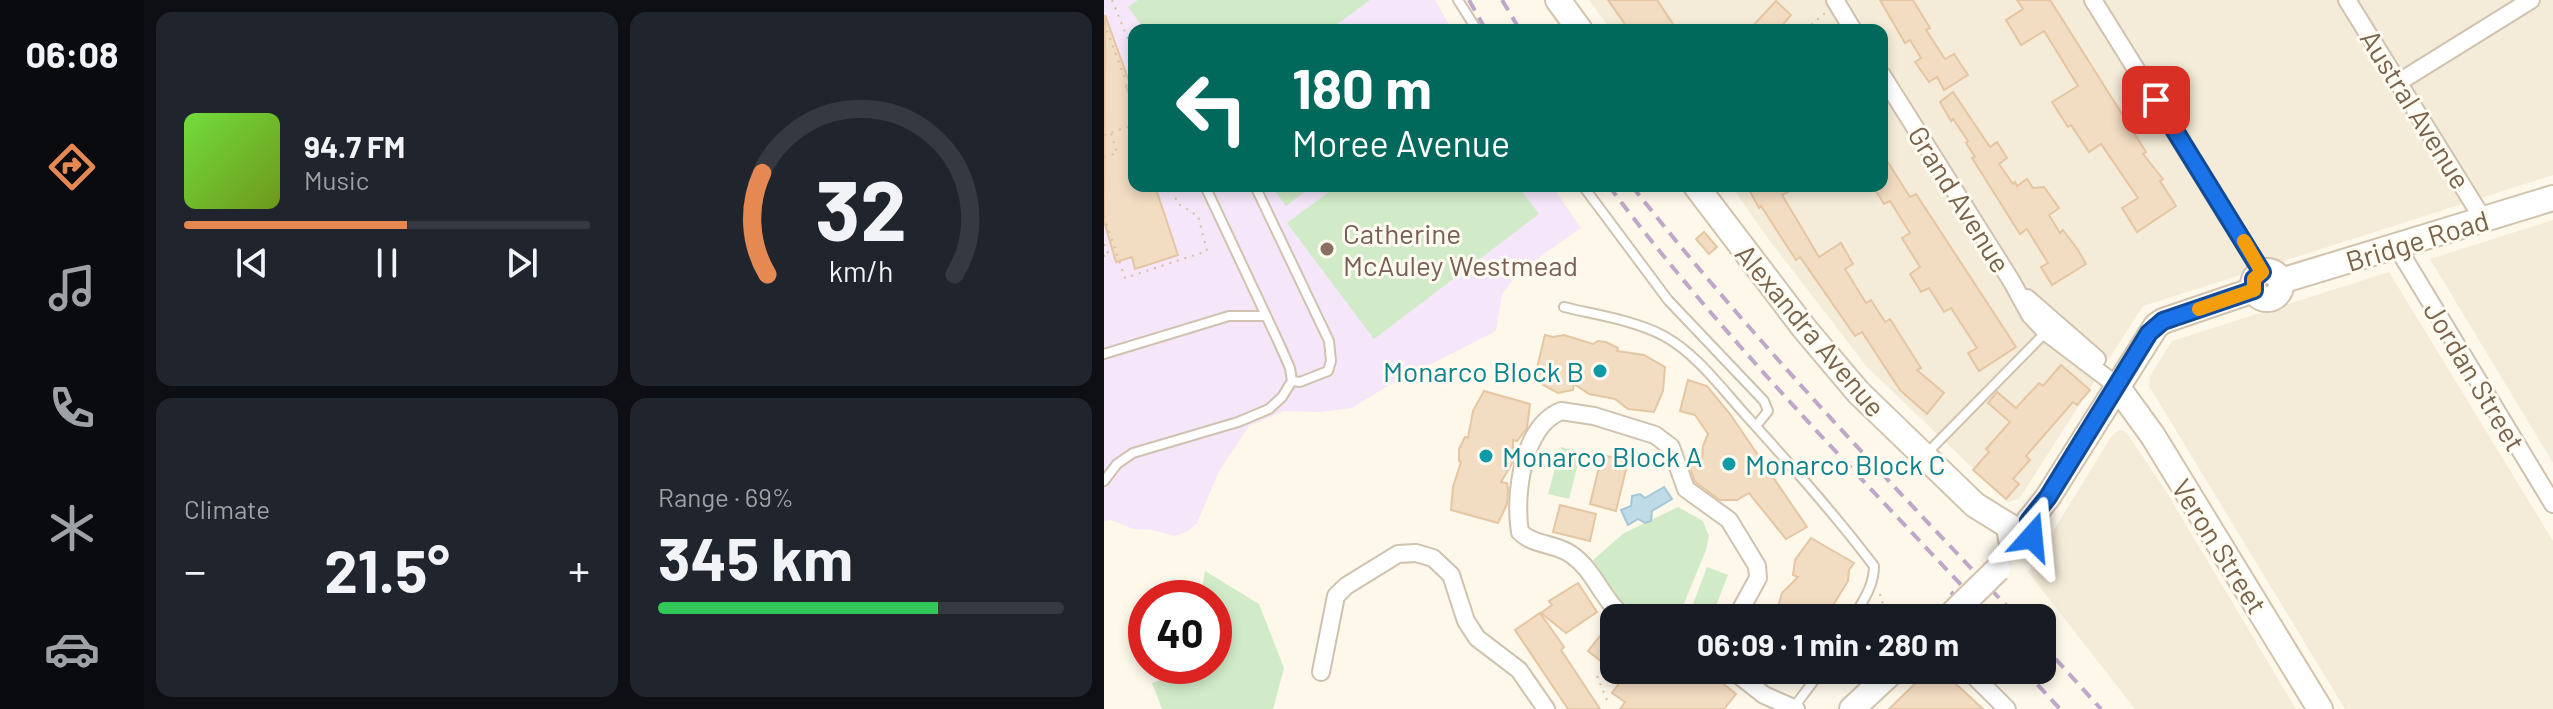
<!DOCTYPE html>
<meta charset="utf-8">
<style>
body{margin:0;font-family:Barlow,sans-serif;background:#20242c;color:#f1f3f6;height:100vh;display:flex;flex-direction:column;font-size:30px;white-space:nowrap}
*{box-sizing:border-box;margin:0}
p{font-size:26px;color:#9ea1a6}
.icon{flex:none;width:44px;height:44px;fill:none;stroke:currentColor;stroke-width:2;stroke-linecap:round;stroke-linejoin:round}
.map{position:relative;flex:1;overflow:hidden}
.drawer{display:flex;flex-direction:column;gap:12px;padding:12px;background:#0d0f14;width:960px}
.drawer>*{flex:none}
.hud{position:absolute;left:24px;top:24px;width:760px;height:168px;border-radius:16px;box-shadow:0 4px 12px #0003;background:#00695c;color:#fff;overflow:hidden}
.speed{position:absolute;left:24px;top:580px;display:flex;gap:16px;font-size:40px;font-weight:700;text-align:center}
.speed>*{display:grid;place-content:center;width:104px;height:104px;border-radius:50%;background:#171b24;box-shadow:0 4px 12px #0003;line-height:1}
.speed .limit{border:12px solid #d22;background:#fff;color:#111}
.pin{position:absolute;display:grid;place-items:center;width:68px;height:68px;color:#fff;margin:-34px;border-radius:16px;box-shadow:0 4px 12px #0006}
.me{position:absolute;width:88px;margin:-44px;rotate:18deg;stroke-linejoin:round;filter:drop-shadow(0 0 6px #0008)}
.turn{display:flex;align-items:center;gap:28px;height:168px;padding:0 32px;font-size:36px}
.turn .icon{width:104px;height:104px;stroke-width:2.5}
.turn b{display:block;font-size:56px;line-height:68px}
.big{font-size:60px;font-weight:700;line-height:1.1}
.drawer .widget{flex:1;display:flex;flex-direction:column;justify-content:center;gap:12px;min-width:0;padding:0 28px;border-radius:16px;background:#20242c}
.drawer .dial{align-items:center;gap:0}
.dial svg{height:208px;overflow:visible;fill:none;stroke:#363941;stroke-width:7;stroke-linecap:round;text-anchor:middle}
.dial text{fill:#f1f3f6;stroke:none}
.song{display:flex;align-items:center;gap:24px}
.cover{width:96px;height:96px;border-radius:12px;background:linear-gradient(135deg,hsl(100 70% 55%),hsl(80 70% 35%))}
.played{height:8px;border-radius:4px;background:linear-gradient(90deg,#e58851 55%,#363941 55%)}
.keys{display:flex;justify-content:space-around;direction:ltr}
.heat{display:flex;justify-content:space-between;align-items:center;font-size:44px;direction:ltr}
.charge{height:12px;border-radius:6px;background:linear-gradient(90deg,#34c759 69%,#363941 0)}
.drawer .tiles{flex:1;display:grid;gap:12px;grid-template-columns:repeat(2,1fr)}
.trip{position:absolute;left:496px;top:604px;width:456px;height:80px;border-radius:16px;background:#171b24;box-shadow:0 4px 12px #0003;font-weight:700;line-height:80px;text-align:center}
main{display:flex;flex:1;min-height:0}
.tab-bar{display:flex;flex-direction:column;width:144px;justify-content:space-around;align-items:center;background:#090b0e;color:#9ea1a6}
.tab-bar .icon{width:56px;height:56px}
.tab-bar .selected{color:#e58851}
.tab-bar b{font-size:36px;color:#f1f3f6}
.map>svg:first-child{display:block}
.residential{fill:#f4ecd8}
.education{fill:#f5e6f9}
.green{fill:#d1ebc8}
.water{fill:#bedbe7;stroke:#a4c8d9;stroke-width:2}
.building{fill:#f2dcc2;stroke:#e5c6a2;stroke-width:2}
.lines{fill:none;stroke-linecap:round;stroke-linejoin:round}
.lane-casing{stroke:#cfc2af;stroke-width:12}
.street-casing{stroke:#cfc2af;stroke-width:20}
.secondary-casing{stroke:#d2c3ad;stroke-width:28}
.path{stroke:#d8c0a4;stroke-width:2;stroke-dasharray:2 6;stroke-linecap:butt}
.lane{stroke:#fff;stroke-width:8}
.street{stroke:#fff;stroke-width:16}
.secondary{stroke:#fff;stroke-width:24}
.rail{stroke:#bea7c8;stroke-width:4;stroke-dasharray:12 8;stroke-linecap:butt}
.secondary-bridge-casing{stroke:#d2c3ad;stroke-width:28;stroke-linecap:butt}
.secondary-bridge{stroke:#fff;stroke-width:24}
.route-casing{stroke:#114b97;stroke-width:20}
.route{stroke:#1a73e8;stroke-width:14}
.slow{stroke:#f59e0b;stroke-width:14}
.education-dot{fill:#8d6e63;stroke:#fffbf1;stroke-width:3}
.culture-dot{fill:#0f9aa8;stroke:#fffbf1;stroke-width:3}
.labels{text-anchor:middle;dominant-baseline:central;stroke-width:6;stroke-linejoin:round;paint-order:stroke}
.street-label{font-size:28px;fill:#78634d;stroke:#fffbf1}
.education-label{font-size:28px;fill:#785e54;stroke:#fffbf1;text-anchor:start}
.culture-label{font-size:28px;fill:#0d838f;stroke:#fffbf1;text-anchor:start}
</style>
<main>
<nav class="tab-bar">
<b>06:08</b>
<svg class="icon selected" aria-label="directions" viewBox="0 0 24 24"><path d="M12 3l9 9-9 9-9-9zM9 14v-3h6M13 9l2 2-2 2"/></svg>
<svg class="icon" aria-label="music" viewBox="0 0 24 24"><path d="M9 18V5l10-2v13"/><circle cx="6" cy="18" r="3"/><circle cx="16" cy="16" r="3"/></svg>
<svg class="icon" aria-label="phone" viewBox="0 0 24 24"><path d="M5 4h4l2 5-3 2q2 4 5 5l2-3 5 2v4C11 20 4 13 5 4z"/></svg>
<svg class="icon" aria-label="climate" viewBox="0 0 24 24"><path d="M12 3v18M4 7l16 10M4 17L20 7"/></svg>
<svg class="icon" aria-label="car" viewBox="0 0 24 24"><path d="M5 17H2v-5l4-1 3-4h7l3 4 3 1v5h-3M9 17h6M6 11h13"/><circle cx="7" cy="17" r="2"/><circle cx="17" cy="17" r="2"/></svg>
</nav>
<section class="drawer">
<div class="tiles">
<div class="widget">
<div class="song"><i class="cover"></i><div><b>94.7 FM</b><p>Music</p></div></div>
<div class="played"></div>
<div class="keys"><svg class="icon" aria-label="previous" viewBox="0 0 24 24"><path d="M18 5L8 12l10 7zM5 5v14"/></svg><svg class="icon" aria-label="pause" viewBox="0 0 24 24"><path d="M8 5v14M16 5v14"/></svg><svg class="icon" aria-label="next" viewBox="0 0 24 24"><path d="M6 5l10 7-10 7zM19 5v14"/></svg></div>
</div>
<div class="widget dial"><svg viewBox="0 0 100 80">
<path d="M14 69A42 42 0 1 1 86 69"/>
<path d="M14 69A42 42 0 0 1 12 30" stroke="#e58851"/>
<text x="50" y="56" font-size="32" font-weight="700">32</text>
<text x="50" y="72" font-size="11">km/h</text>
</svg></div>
<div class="widget"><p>Climate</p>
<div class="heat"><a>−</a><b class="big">21.5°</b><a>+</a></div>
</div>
<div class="widget"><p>Range · 69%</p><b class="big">345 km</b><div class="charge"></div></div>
</div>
</section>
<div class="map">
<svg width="1449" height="709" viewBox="0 0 1449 709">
<rect width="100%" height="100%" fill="#fdf8ea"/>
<g class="residential">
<path d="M485,0H1449V175L1039,306L915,499L904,502L763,367L666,241L627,186H778V30H507Z"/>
<path d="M1449,220V463L1326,259Z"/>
<path d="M1285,272L1449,541V709H1241L1045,386L1046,376L1068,341Z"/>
<path d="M1015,430L1022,432L1060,488L1192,709H1031L924,572L1007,437Z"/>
</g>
<path class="education" d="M0,0H331L348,30H30V186H448L477,228L417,270L398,294L392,331L282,387L248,408L216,412L180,411L145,426L115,471L93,523L84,531L71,536L48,530L29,529L7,520L0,521Z"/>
<g class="green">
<path d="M34,0H266L225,30H41L24,7Z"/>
<path d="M167,186H208L182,206Z"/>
<path d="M233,186H414L435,214L270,339L183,223Z"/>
<path d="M457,447L477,452L465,499L444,494Z"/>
<path d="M574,507L599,521L605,536L602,550L574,618L542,617L516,600L489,560L520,533Z"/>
<path d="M603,567L624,575L607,618L586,612Z"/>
<path d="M101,571L155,604L180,668L169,709H58L48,683L85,671L86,666H110V598H96Z"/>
</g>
<path class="water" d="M560,487L568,499L548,511L547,521L541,523L534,519L524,525L517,510L527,506L528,496L536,494L541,498Z"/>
<g class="building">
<path d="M504,0H553L573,30H525Z"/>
<path d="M776,0H809L826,28L822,30L841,59L850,54L864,75L840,90L833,77L825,82L811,62L817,58L806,40L801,43Z"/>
<path d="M913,0H946L1042,152L1039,154L1059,179L1056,181L1072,206L1033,232L1018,208L1034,198L997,144L985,152L967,125L964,127L948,102L974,86L955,55L940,31L917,45L902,20L919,9Z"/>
<path d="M672,1L687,15L674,30H645Z"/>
<path d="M1,15L26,84L22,86L30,108V186H51L74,255L31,269L28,257L12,262L0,221Z"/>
<path d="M849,92L886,147L893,142L903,158L895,164L909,184L911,182L913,186L923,179L929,188L940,187L955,208L945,215L956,233L959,230L974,250L982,264L948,285L937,267L944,263L923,229L916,234L868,158L871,157L862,143L864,141L849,119L847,121L836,102Z"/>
<path d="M778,153L806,197L812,194L912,347L875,371L864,353L873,348L847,308L840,312L825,288L817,292L806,274L816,267L798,238L806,233L786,201L780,204L769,186H778Z"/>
<path d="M643,186H695L678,195L715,257L737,243L749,264L741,269L762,303L767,300L781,322L786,319L817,368L813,370L840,393L823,414L796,390L758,332L751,336L696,257L692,260L657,206L655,208Z"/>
<path d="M600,232L613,247L605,254L592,239Z"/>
<path d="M441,335L449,337L460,335L489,344L494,341L502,342L514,348L513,351L540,355L561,367L559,391L550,412L524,409L511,399L485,394L470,384L469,390L454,393L430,380Z"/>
<path d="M957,365L986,390L973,405L969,402L922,456L926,460L909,479L915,484L902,499L869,470L885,452L882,449L906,422L884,403L893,392L912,408L935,383L939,386Z"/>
<path d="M584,380L603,386L626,414L703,527L682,539L645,493L633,500H616L591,482L586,467L598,459L599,446L604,434L591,415L576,411Z"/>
<path d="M380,391L426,404L423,428L413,441L409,440V462L397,482L403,483L404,489L403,504L394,523L347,510L349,487L357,462L355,461V449L361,437L364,438L369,411Z"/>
<path d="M498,455L524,461L512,511L486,504Z"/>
<path d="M456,505L492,514L486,541L449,532Z"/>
<path d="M707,538L750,563L745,570L744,581L728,607V618H671L678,593L694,577L689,575L691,560Z"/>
<path d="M474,583L493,612L462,633L437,613L448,605L445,601Z"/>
<path d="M436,613L460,647L457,650L496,709H464L411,630Z"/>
<path d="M508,621L510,622V670H602L632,694L620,709H516L521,702L508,693L519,678L484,651Z"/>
<path d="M825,670H837L879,709H785Z"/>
</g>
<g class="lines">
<g class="lane-casing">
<g id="lane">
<path d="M354,0L373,30"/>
<path d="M151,186L225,341L227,361L224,371L196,382L188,381"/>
<path d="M479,186L564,300L660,401L664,411L652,426"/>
<path d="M460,307C492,315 530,320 560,336C591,353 615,385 639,412C684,462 729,512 770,566C770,586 759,601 749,618"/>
<path d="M0,354L125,316H162"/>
<path d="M823,453L942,332"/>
<path d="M0,481L13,464L29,453L134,422L165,409L178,397L188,381L186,368L174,341L101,186"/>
<path d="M690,707L718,670"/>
</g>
</g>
<g class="street-casing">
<g id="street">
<path d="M731,0L749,30"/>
<path d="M989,0L1158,272"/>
<path d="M1243,0L1379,219"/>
<path d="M778,75L908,282L926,315L942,332L1012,385"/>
<path d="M1295,82L1427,0"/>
<path d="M1293,247L1449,504"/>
<path d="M923,298L993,359"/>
<path d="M522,618C499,602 491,571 468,555C452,543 430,546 416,532C410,496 418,427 457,411L490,416L551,435L567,447L582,489L625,520L653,566L654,578L632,618"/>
<path d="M628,670L660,695L692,709"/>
<path d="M864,670L903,709"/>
<path d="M217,672L232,596L242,586L294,554L312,553L329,558L347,575L362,621L373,638L415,670L442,709"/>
</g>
</g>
<g class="secondary-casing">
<g id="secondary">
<path d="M454,0L476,30"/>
<path d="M592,186L700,328L754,392L871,505L905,526"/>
<circle cx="1163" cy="285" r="14"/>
<path d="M1177,281L1449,198"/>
<path d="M1012,385L1049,436L1216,709"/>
<path d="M925,521L944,497L1052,326L1059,321L1150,290"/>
<path d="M905,526L907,539L918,544L925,540L929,533L925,521"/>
<path d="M748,709L790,670"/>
</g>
</g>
<g class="path">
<path d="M8,0L30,54"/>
<path d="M0,23L20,76L30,72"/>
<path d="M701,30L721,13"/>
<path d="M0,135L30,125"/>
<path d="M0,157L13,153L7,133"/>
<path d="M0,216L21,278L103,251L94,216L73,203L68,186"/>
<path d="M0,244L5,255L0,256"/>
<path d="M776,594L777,601L794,618"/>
<path d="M493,676L503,700"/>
</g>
<use href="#lane" class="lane"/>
<use href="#street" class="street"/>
<use href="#secondary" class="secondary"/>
<g class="rail">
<path d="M365,0L382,30"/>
<path d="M398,0L416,30"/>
<path d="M505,186C620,340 757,477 888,618"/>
<path d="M528,186C647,338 782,478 914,618"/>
<path d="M847,592L872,618"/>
<path d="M938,644L997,709"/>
<path d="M920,670L956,709"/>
</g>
<g class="secondary-bridge-casing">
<path id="secondary-bridge" d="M844,618L894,569"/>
</g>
<use href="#secondary-bridge" class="secondary-bridge"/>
</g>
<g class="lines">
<g class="route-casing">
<path id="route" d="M928,537L929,529L925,521L944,497L1045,333L1059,321L1150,290V279L1158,272L1052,100"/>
</g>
<use href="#route" class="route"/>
<path class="slow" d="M1095,309L1150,290V279L1158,272L1140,241"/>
</g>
<circle class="education-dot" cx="223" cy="249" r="8"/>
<g class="culture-dot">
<circle cx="496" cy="371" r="8"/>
<circle cx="382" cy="456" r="8"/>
<circle cx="625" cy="464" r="8"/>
</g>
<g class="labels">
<g class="street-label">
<text transform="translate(1312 109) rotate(58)">Austral Avenue</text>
<text transform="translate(856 199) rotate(58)">Grand Avenue</text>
<text transform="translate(1313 240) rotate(-17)">Bridge Road</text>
<text transform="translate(707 330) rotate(50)">Alexandra Avenue</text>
<text transform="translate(1371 376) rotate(59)">Jordan Street</text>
<text transform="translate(1116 546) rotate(58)">Veron Street</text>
</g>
<g class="education-label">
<text x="239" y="233">Catherine<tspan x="239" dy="32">McAuley Westmead</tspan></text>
</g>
<g class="culture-label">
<text x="480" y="371" text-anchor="end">Monarco Block B</text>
<text x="398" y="456">Monarco Block A</text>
<text x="641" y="464">Monarco Block C</text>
</g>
</g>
</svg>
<div class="speed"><div class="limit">40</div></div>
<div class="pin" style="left:1052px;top:100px;background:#d93025"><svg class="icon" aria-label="arrive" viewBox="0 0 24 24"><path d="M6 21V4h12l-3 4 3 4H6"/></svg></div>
<svg class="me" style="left:928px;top:537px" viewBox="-20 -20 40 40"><path d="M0-17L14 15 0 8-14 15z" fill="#1a73e8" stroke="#fff" stroke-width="4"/></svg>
<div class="trip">06:09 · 1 min · 280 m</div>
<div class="hud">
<div class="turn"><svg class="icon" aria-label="left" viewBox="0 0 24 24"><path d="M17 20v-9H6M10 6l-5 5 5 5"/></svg><div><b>180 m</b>Moree Avenue</div></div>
</div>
</div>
</main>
